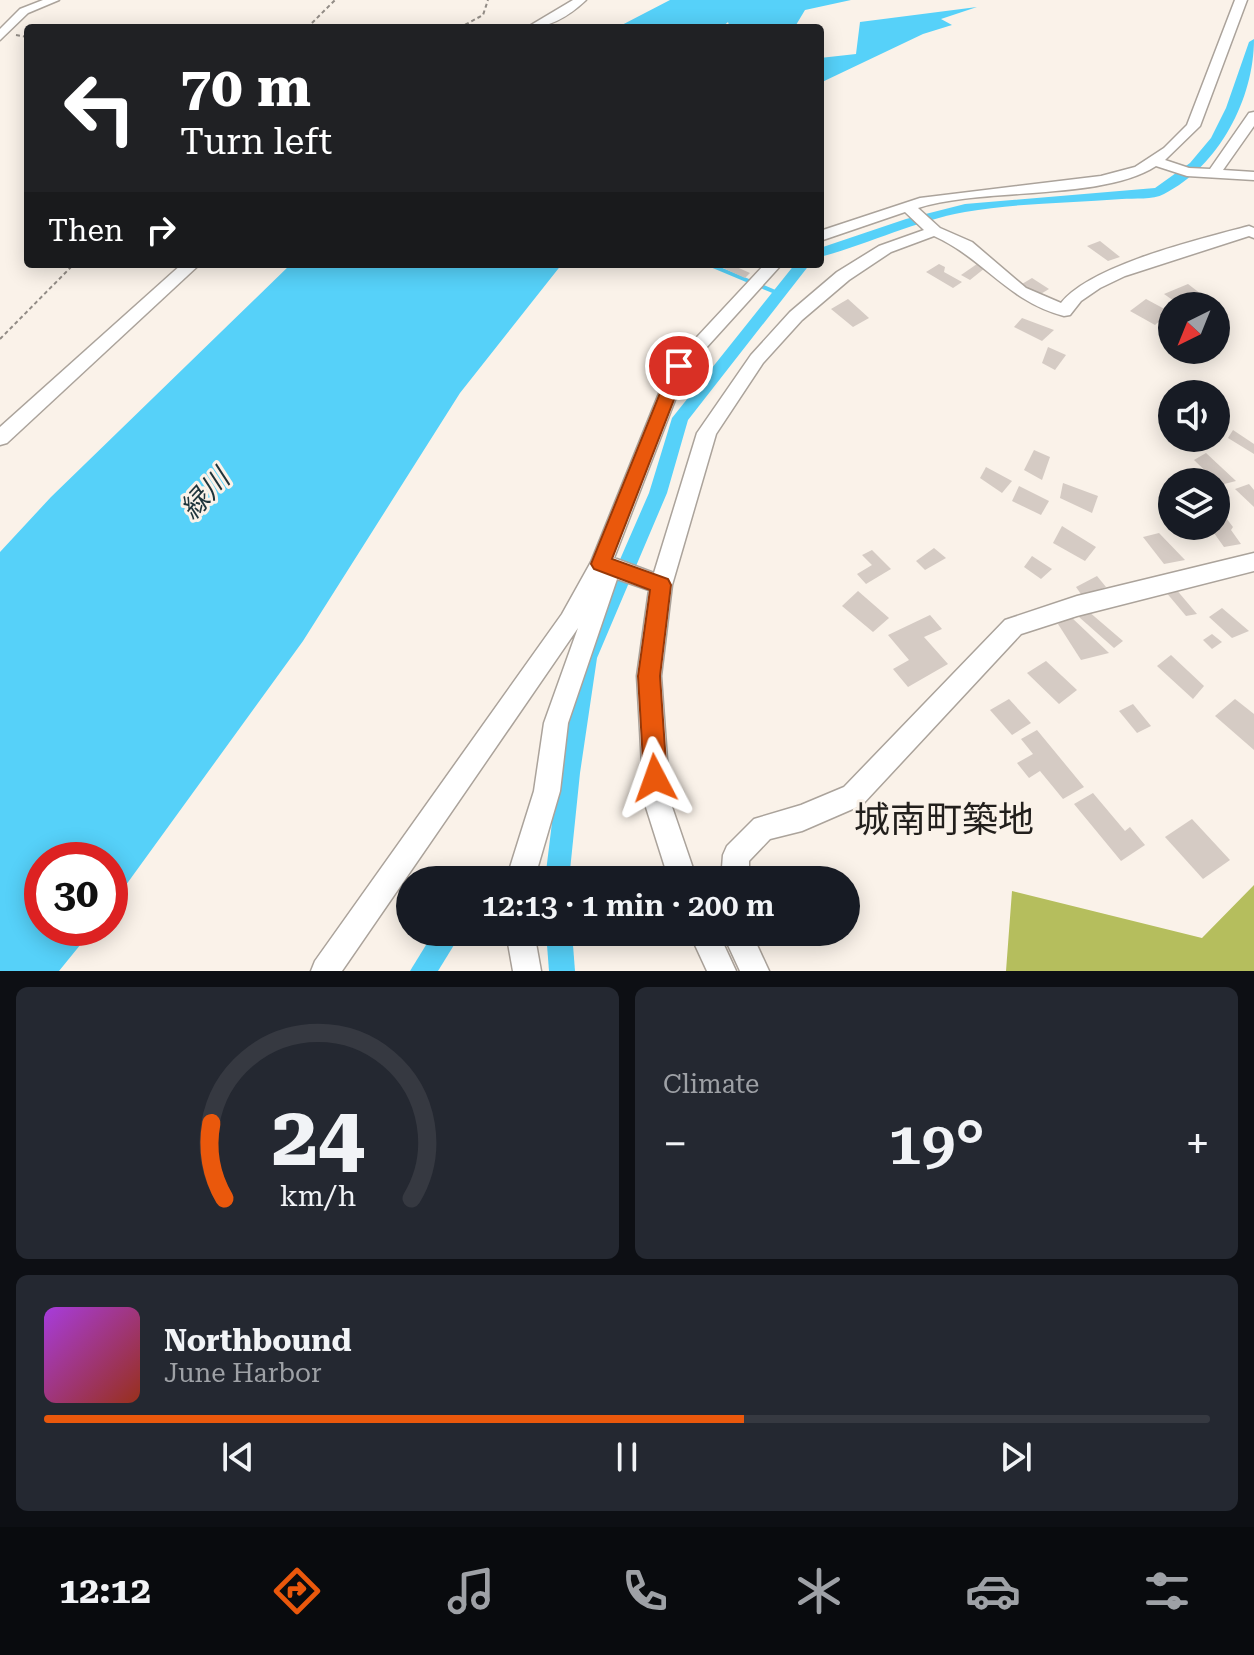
<!DOCTYPE html>
<meta charset="utf-8">
<style>
body{margin:0;font-family:"Roboto Serif","Noto Sans JP",serif;background:#242831;color:#f1f3f6;height:100vh;display:flex;flex-direction:column;font-size:30px;white-space:nowrap}
*{box-sizing:border-box;margin:0}
p{font-size:26px;color:#9ea1a6}
.icon{flex:none;width:44px;height:44px;fill:none;stroke:currentColor;stroke-width:2;stroke-linecap:round;stroke-linejoin:round}
.map{position:relative;height:971px;overflow:hidden}
.panel{display:flex;flex-direction:column;gap:16px;padding:16px;background:#0d0f14;flex:1}
.panel>*{flex:none}
.banner{position:absolute;left:24px;top:24px;width:800px;height:244px;border-radius:8px;box-shadow:0 4px 20px #0003;background:#202124;color:#fff;overflow:hidden}
.needle{width:52px;rotate:223deg}
.tools{position:absolute;left:1158px;top:292px;display:grid;gap:16px}
.tools a{display:grid;place-items:center;width:72px;height:72px;border-radius:50%;background:#171b24;box-shadow:0 4px 20px #0003;font-size:40px}
.speed{position:absolute;left:24px;top:842px;display:flex;gap:16px;font-size:40px;font-weight:700;text-align:center}
.speed>*{display:grid;place-content:center;width:104px;height:104px;border-radius:50%;background:#171b24;box-shadow:0 4px 20px #0003;line-height:1}
.speed .limit{border:12px solid #d22;background:#fff;color:#111}
.pin{position:absolute;display:grid;place-items:center;width:68px;height:68px;color:#fff;margin:-34px;border:4px solid #fff;border-radius:50%;box-shadow:0 2px 8px #0007}
.me{position:absolute;width:88px;margin:-44px;rotate:356deg;stroke-linejoin:round;filter:drop-shadow(0 0 6px #0008)}
.turn{display:flex;align-items:center;gap:28px;height:168px;padding:0 24px;font-size:36px}
.turn .icon{width:104px;height:104px;stroke-width:2.5}
.turn b{display:block;font-size:56px;line-height:68px}
.then{display:flex;align-items:center;height:76px;padding:0 24px;background:#0003;gap:16px;font-size:30px}
.big{font-size:60px;font-weight:600;line-height:1.1}
.panel .card{flex:1;display:flex;flex-direction:column;justify-content:center;gap:12px;min-width:0;padding:0 28px;border-radius:12px;background:#242831}
.panel .dial{align-items:center;gap:0}
.dial svg{height:208px;overflow:visible;fill:none;stroke:#363941;stroke-width:7;stroke-linecap:round;text-anchor:middle}
.dial text{fill:#f1f3f6;stroke:none}
.song{display:flex;align-items:center;gap:24px}
.cover{width:96px;height:96px;border-radius:12px;background:linear-gradient(135deg,hsl(280 70% 55%),hsl(10 70% 35%))}
.played{height:8px;border-radius:4px;background:linear-gradient(90deg,#ea580c 60%,#363941 60%)}
.keys{display:flex;justify-content:space-around;direction:ltr}
.heat{display:flex;justify-content:space-between;align-items:center;font-size:44px;direction:ltr}
.panel .tiles{flex:1;display:grid;gap:16px;grid-template-columns:1fr 1fr}
.card:last-child{grid-column:span 2}
.trip{position:absolute;left:396px;top:866px;width:464px;height:80px;border-radius:40px;background:#171b24;box-shadow:0 4px 20px #0003;font-weight:600;line-height:80px;text-align:center}
.tab-bar{display:flex;height:128px;justify-content:space-around;align-items:center;background:#090b0e;color:#9ea1a6}
.tab-bar .icon{width:56px;height:56px}
.tab-bar .on{color:#ea580c}
.tab-bar b{font-size:36px;color:#f1f3f6}
.map>svg:first-child{display:block}
.forest{fill:#b5be5d}
.water{fill:#56d1f9}
.lines{fill:none;stroke-linecap:round;stroke-linejoin:round}
.stream{stroke:#56d1f9;stroke-width:4}
.canal{fill:#56d1f9;fill-rule:evenodd}
.building{fill:#d5cbc4}
.street-casing{stroke:#aba39b;stroke-width:3}
.path{stroke:#928c86;stroke-width:2;stroke-dasharray:4 3;stroke-linecap:butt}
.street{fill:#fff;fill-rule:evenodd}
.route{fill:#ea580c;stroke:#983908;stroke-width:2}
.labels{text-anchor:middle;dominant-baseline:central;stroke-width:6;stroke-linejoin:round;paint-order:stroke}
.water-label{font-size:28px;font-style:italic;fill:#1e343b;stroke:#faf2e9}
.near-quarter-label{font-size:36px;fill:#221f1c;stroke:#faf2e9}
</style>
<div class="map">
<svg width="1254" height="971" viewBox="0 0 1254 971">
<rect width="100%" height="100%" fill="#faf2e9"/>
<path class="forest" d="M1254,885V971H1006L1012,891L1202,938Z"/>
<g class="water">
<path d="M670,0H851L805,10L796,25L782,28H730L728,22L721,28H616Z"/>
<path d="M977,7L941,19L952,25L923,34L820,83V58L856,54L860,22Z"/>
<path d="M291,264H562L460,393L303,641L110,907V860H42V928H94L59,971H0V552L51,497Z"/>
</g>
<g class="lines">
<path class="stream" d="M708,264L780,294"/>
<g class="canal">
<path d="M1254,39C1254,99 1219,166 1164,194C1153,200 1134,198 1122,199C1070,203 1016,203 965,212C915,221 869,244 820,257V248L906,219L965,204L1155,188L1190,163L1211,138L1226,108L1249,42Z"/>
<path d="M795,264H810L688,420L667,493L597,658L580,773L569,880H545L558,773L577,658L649,493L672,418Z"/>
<path d="M434,932H462L438,971H410Z"/>
<path d="M546,932H572L575,971H549Z"/>
</g>
</g>
<g class="building">
<path d="M1100,241L1120,257L1108,261L1087,246Z"/>
<path d="M714,264H730L750,273L745,278Z"/>
<path d="M939,264L945,267L944,272L962,282L953,288L926,272Z"/>
<path d="M977,264L985,268L970,280L961,275Z"/>
<path d="M1032,278L1049,289L1039,295L1022,284Z"/>
<path d="M1188,284L1201,294L1177,303L1164,294Z"/>
<path d="M848,299L869,318L853,327L831,309Z"/>
<path d="M1146,299L1170,312L1155,325L1130,311Z"/>
<path d="M1022,318L1054,330L1042,341L1014,327Z"/>
<path d="M1048,347L1066,355L1055,370L1042,363Z"/>
<path d="M1233,430L1254,444V454L1228,438Z"/>
<path d="M1034,450L1050,457L1042,480L1024,470Z"/>
<path d="M1206,453L1236,481L1220,485L1194,460Z"/>
<path d="M986,467L1012,481L1002,493L980,478Z"/>
<path d="M1063,483L1098,496L1092,513L1060,498Z"/>
<path d="M1249,484L1254,490V507L1235,489Z"/>
<path d="M1019,486L1049,501L1041,515L1012,501Z"/>
<path d="M1223,514L1233,527L1231,530L1241,544L1224,547L1209,526H1216V515Z"/>
<path d="M1062,526L1096,547L1085,561L1053,543Z"/>
<path d="M1159,533L1185,560L1164,564L1143,537Z"/>
<path d="M934,548L946,558L925,570L916,561Z"/>
<path d="M872,550L891,569L866,584L857,574L872,565L862,555Z"/>
<path d="M1032,556L1052,569L1041,579L1024,567Z"/>
<path d="M1097,576L1106,587L1083,597L1076,587Z"/>
<path d="M1175,588L1197,614L1186,616L1165,591Z"/>
<path d="M858,591L889,618L873,632L842,606Z"/>
<path d="M1222,608L1249,631L1232,638L1209,617Z"/>
<path d="M1088,611L1123,641L1114,648L1079,617Z"/>
<path d="M930,615L942,629L924,637L948,664L908,687L893,669L909,660L888,635Z"/>
<path d="M1070,616L1109,653L1081,660L1058,624Z"/>
<path d="M1212,634L1222,642L1212,649L1203,640Z"/>
<path d="M1171,655L1204,686L1193,699L1157,666Z"/>
<path d="M1046,661L1077,690L1059,704L1027,673Z"/>
<path d="M1009,699L1031,723L1012,735L990,710Z"/>
<path d="M1235,699L1254,714V750L1215,716Z"/>
<path d="M1133,704L1151,726L1137,733L1119,711Z"/>
<path d="M1037,730L1084,787L1063,799L1040,771L1029,778L1017,763L1033,754L1021,739Z"/>
<path d="M1093,793L1125,831L1130,827L1145,845L1121,861L1074,804Z"/>
<path d="M1192,819L1230,860L1203,879L1165,837Z"/>
</g>
<g class="lines">
<g class="street-casing">
<g id="street">
<path d="M43,0H59L28,13L0,40V29L20,9Z"/>
<path d="M573,0H586C569,16 550,28 526,28Z"/>
<path d="M1235,0H1247L1200,126L1165,160L1189,168L1210,169L1249,113L1254,112V126L1223,170L1254,172V180L1187,176L1156,166C1102,201 984,187 918,208L940,228L972,242L1026,288L1061,303C1091,265 1200,239 1249,226L1254,228V238L1249,236L1125,276L1100,288L1081,301L1070,315L1064,316C1007,301 985,259 934,236L891,252L849,280L802,320L763,363L716,434L672,585L661,676L670,801L697,880H669L644,801L637,676L649,590L617,579L568,723L560,791L534,880H506L534,791L544,723L578,628L342,971H311L315,961L562,614L591,562L670,366L765,264H782L687,369L614,558L654,573L697,433L751,355L790,312L837,272L879,246L924,230L905,212L820,241V231L920,198L1101,176L1135,167L1164,148L1187,125Z"/>
<path d="M182,264H200L7,443L0,445V427Z"/>
<path d="M1254,553V571L1077,616L1021,634L862,805L802,831L770,839L749,861V880H721L723,855L727,846L754,819L801,805L844,787L1005,620L1077,596Z"/>
<path d="M506,932H534L541,971H513Z"/>
<path d="M689,932H718L736,971H707Z"/>
<path d="M722,932H751L769,971H740Z"/>
</g>
</g>
<g class="path">
<path d="M307,28L335,0"/>
<path d="M459,28L483,15L488,0"/>
<path d="M16,35L28,37"/>
<path d="M0,339L74,264"/>
</g>
<use href="#street" class="street"/>
</g>
<path class="route" d="M679,360L687,366L612,559L668,579L671,585L660,676L667,778L664,786L655,790L647,786L644,778L638,676L650,590L594,569L591,564L671,366Z"/>
<g class="labels">
<g class="water-label">
<text transform="translate(205 494) rotate(-47)">緑川</text>
</g>
<g class="near-quarter-label">
<text x="944" y="820">城南町築地</text>
</g>
</g>
</svg>
<div class="tools">
<a><svg class="needle" viewBox="-14 -14 28 28"><path d="M0-13l5 13h-10z" fill="#e53935"/><path d="M0 13l5-13h-10z" fill="#9ea1a6"/></svg></a>
<a><svg class="icon" aria-label="sound" viewBox="0 0 24 24"><path d="M4 9h4l5-4v14l-5-4H4zM17 9q2 3 0 6"/></svg></a>
<a><svg class="icon" aria-label="layers" viewBox="0 0 24 24"><path d="M12 4l9 5-9 5-9-5zM3 14l9 5 9-5"/></svg></a>
</div>
<div class="speed"><div class="limit">30</div></div>
<div class="pin" style="left:679px;top:366px;background:#d93025"><svg class="icon" aria-label="arrive" viewBox="0 0 24 24"><path d="M6 21V4h12l-3 4 3 4H6"/></svg></div>
<svg class="me" style="left:655px;top:778px" viewBox="-20 -20 40 40"><path d="M0-17L14 15 0 8-14 15z" fill="#ea580c" stroke="#fff" stroke-width="4"/></svg>
<div class="trip">12:13 · 1 min · 200 m</div>
<div class="banner">
<div class="turn"><svg class="icon" aria-label="left" viewBox="0 0 24 24"><path d="M17 20v-9H6M10 6l-5 5 5 5"/></svg><div><b>70 m</b>Turn left</div></div>
<div class="then">Then<svg class="icon" aria-label="right" viewBox="0 0 24 24"><path d="M7 20v-9h11M14 6l5 5-5 5"/></svg></div>
</div>
</div>
<section class="panel">
<div class="tiles">
<div class="card dial"><svg viewBox="0 0 100 80">
<path d="M14 69A42 42 0 1 1 86 69"/>
<path d="M14 69A42 42 0 0 1 9 40" stroke="#ea580c"/>
<text x="50" y="56" font-size="32" font-weight="700">24</text>
<text x="50" y="72" font-size="11">km/h</text>
</svg></div>
<div class="card"><p>Climate</p>
<div class="heat"><a>−</a><b class="big">19°</b><a>+</a></div>
</div>
<div class="card">
<div class="song"><i class="cover"></i><div><b>Northbound</b><p>June Harbor</p></div></div>
<div class="played"></div>
<div class="keys"><svg class="icon" aria-label="previous" viewBox="0 0 24 24"><path d="M18 5L8 12l10 7zM5 5v14"/></svg><svg class="icon" aria-label="pause" viewBox="0 0 24 24"><path d="M8 5v14M16 5v14"/></svg><svg class="icon" aria-label="next" viewBox="0 0 24 24"><path d="M6 5l10 7-10 7zM19 5v14"/></svg></div>
</div>
</div>
</section>
<nav class="tab-bar">
<b>12:12</b>
<svg class="icon on" aria-label="directions" viewBox="0 0 24 24"><path d="M12 3l9 9-9 9-9-9zM9 14v-3h6M13 9l2 2-2 2"/></svg>
<svg class="icon" aria-label="music" viewBox="0 0 24 24"><path d="M9 18V5l10-2v13"/><circle cx="6" cy="18" r="3"/><circle cx="16" cy="16" r="3"/></svg>
<svg class="icon" aria-label="phone" viewBox="0 0 24 24"><path d="M5 4h4l2 5-3 2q2 4 5 5l2-3 5 2v4C11 20 4 13 5 4z"/></svg>
<svg class="icon" aria-label="climate" viewBox="0 0 24 24"><path d="M12 3v18M4 7l16 10M4 17L20 7"/></svg>
<svg class="icon" aria-label="car" viewBox="0 0 24 24"><path d="M5 17H2v-5l4-1 3-4h7l3 4 3 1v5h-3M9 17h6M6 11h13"/><circle cx="7" cy="17" r="2"/><circle cx="17" cy="17" r="2"/></svg>
<svg class="icon" aria-label="filters" viewBox="0 0 24 24"><path d="M4 7h16M4 17h16"/><circle cx="9" cy="7" r="2"/><circle cx="15" cy="17" r="2"/></svg>
</nav>
